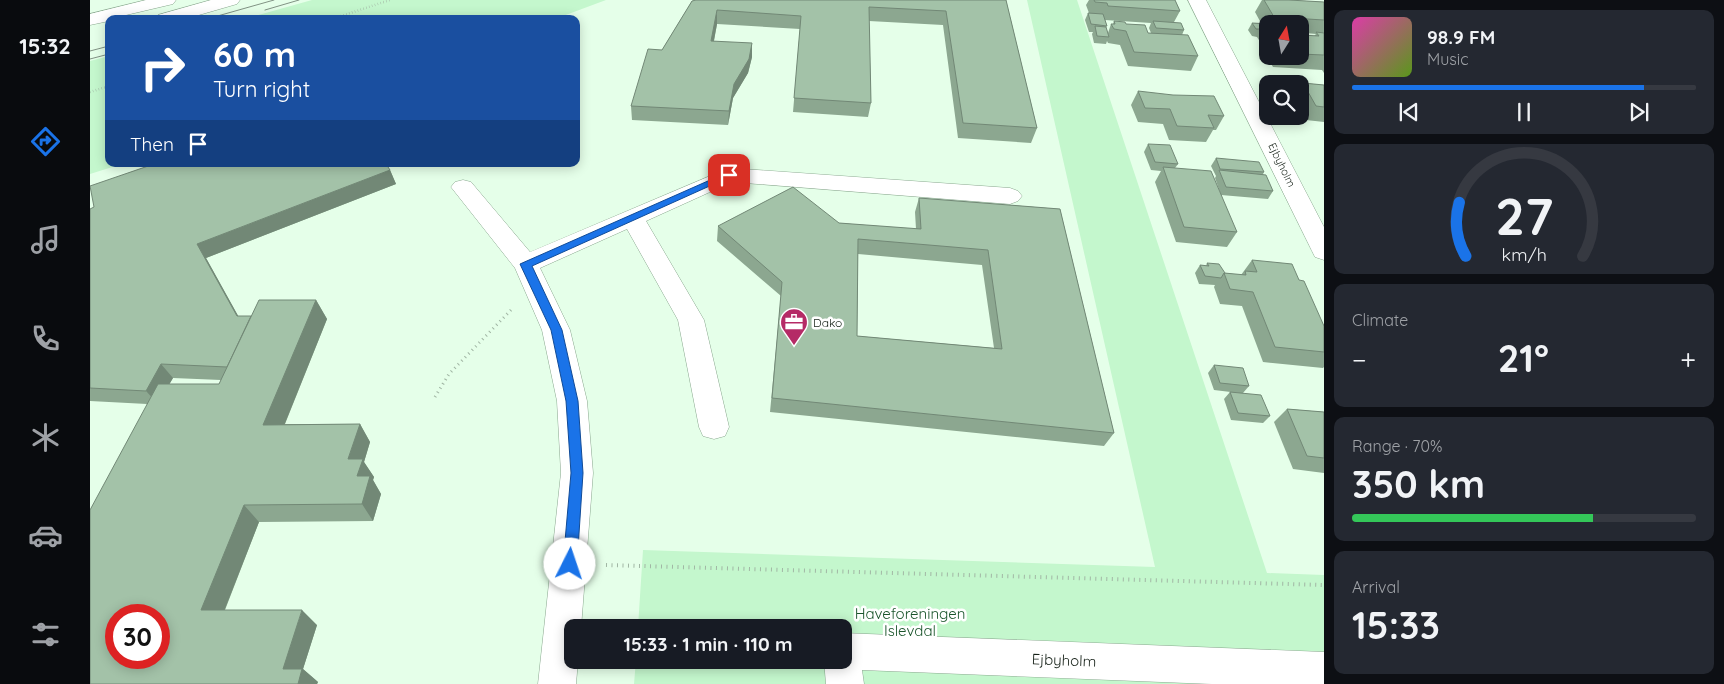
<!DOCTYPE html>
<meta charset="utf-8">
<style>
body{margin:0;font-family:Quicksand,sans-serif;background:#242831;color:#f1f3f6;height:100vh;display:flex;flex-direction:column;font-size:19px;white-space:nowrap}
*{box-sizing:border-box;margin:0}
p{font-size:16px;color:#9ea1a6}
.icon{flex:none;width:28px;height:28px;fill:none;stroke:currentColor;stroke-width:2;stroke-linecap:round;stroke-linejoin:round}
.map{position:relative;flex:1;overflow:hidden}
.side{display:flex;flex-direction:column;gap:10px;padding:10px;background:#0d0f14;width:400px}
.side>*{flex:none}
.hud{position:absolute;left:15px;top:15px;width:475px;height:152px;border-radius:10px;box-shadow:0 2px 12px #0003;background:#1a4fa0;color:#fff;overflow:hidden}
.needle{width:32px;rotate:11deg}
.tools{position:absolute;left:1169px;top:15px;display:grid;gap:10px}
.tools a{display:grid;place-items:center;width:50px;height:50px;border-radius:10px;background:#171b24;box-shadow:0 2px 12px #0003;font-size:25px}
.speed{position:absolute;left:15px;top:604px;display:flex;gap:10px;font-size:25px;font-weight:700;text-align:center}
.speed>*{display:grid;place-content:center;width:65px;height:65px;border-radius:50%;background:#171b24;box-shadow:0 2px 12px #0003;line-height:1}
.speed .limit{border:8px solid #d22;background:#fff;color:#111}
.pin{position:absolute;display:grid;place-items:center;width:42px;height:42px;color:#fff;margin:-21px;border-radius:10px;box-shadow:0 2px 8px #0006}
.me{position:absolute;width:55px;margin:-28px;rotate:4deg;stroke-linejoin:round;filter:drop-shadow(0 0 4px #0008)}
.turn{display:flex;align-items:center;gap:18px;height:105px;padding:0 25px;font-size:22px}
.turn .icon{width:65px;height:65px;stroke-width:2.5}
.turn b{display:block;font-size:35px;line-height:42px}
.then{display:flex;align-items:center;height:48px;padding:0 25px;background:#0003;gap:10px;font-size:19px}
.big{font-size:38px;font-weight:800;line-height:1.1}
.side .card{flex:1;display:flex;flex-direction:column;justify-content:center;gap:8px;min-width:0;padding:0 18px;border-radius:10px;background:#242831}
.side .dial{align-items:center;gap:0}
.dial svg{height:130px;overflow:visible;fill:none;stroke:#363941;stroke-width:7;stroke-linecap:round;text-anchor:middle}
.dial text{fill:#f1f3f6;stroke:none}
.song{display:flex;align-items:center;gap:15px}
.cover{width:60px;height:60px;border-radius:8px;background:linear-gradient(135deg,hsl(320 70% 55%),hsl(90 70% 35%))}
.played{height:5px;border-radius:2px;background:linear-gradient(90deg,#1a73e8 85%,#363941 85%)}
.keys{display:flex;justify-content:space-around;direction:ltr}
.heat{display:flex;justify-content:space-between;align-items:center;font-size:28px;direction:ltr}
.charge{height:8px;border-radius:4px;background:linear-gradient(90deg,#34c759 70%,#363941 0)}
.trip{position:absolute;left:474px;top:619px;width:288px;height:50px;border-radius:10px;background:#171b24;box-shadow:0 2px 12px #0003;font-weight:800;line-height:50px;text-align:center}
main{display:flex;flex:1;min-height:0}
.menu{display:flex;flex-direction:column;width:90px;justify-content:space-around;align-items:center;background:#090b0e;color:#9ea1a6}
.menu .icon{width:35px;height:35px}
.menu .on{color:#1a73e8}
.menu b{font-size:22px;color:#f1f3f6}
.map>svg:first-child{display:block}
.green{fill:#c4f7cd}
.lines{fill:none;stroke-linecap:round;stroke-linejoin:round}
.minor-casing{stroke:#89a78e;stroke-width:1}
.major-casing{stroke:#89a78e;stroke-width:1}
.path-far2{stroke:#a1b6a4;stroke-width:2.5;stroke-dasharray:0.5 2.5;stroke-linecap:butt}
.path-far1{stroke:#a1b6a4;stroke-width:3;stroke-dasharray:1 4;stroke-linecap:butt}
.path{stroke:#a1b6a4;stroke-width:4;stroke-dasharray:1 4.5;stroke-linecap:butt}
.minor{fill:#fff;fill-rule:evenodd}
.major{fill:#fff;fill-rule:evenodd}
.tram{stroke:#819384;stroke-width:1}
.wall{fill:#8ca790;fill-rule:evenodd}
.shaded-wall{fill:#728876}
.building{fill:#a3c2a8;stroke:#728876;fill-rule:evenodd}
.route{fill:#1a73e8;stroke:#114b97}
.labels{text-anchor:middle;dominant-baseline:central;stroke-width:5;stroke-linejoin:round;paint-order:stroke}
.far-street-label{font-size:11px;fill:#172219;stroke:#fff}
.poi-label{font-size:12px;fill:#172219;stroke:#fff;text-anchor:start}
.near-park-label{font-size:15px;fill:#1b552c;stroke:#fff}
.near-street-label{font-size:15px;fill:#172219;stroke:#fff}
</style>
<main>
<nav class="menu">
<b>15:32</b>
<svg class="icon on" aria-label="directions" viewBox="0 0 24 24"><path d="M12 3l9 9-9 9-9-9zM9 14v-3h6M13 9l2 2-2 2"/></svg>
<svg class="icon" aria-label="music" viewBox="0 0 24 24"><path d="M9 18V5l10-2v13"/><circle cx="6" cy="18" r="3"/><circle cx="16" cy="16" r="3"/></svg>
<svg class="icon" aria-label="phone" viewBox="0 0 24 24"><path d="M5 4h4l2 5-3 2q2 4 5 5l2-3 5 2v4C11 20 4 13 5 4z"/></svg>
<svg class="icon" aria-label="climate" viewBox="0 0 24 24"><path d="M12 3v18M4 7l16 10M4 17L20 7"/></svg>
<svg class="icon" aria-label="car" viewBox="0 0 24 24"><path d="M5 17H2v-5l4-1 3-4h7l3 4 3 1v5h-3M9 17h6M6 11h13"/><circle cx="7" cy="17" r="2"/><circle cx="17" cy="17" r="2"/></svg>
<svg class="icon" aria-label="filters" viewBox="0 0 24 24"><path d="M4 7h16M4 17h16"/><circle cx="9" cy="7" r="2"/><circle cx="15" cy="17" r="2"/></svg>
</nav>
<div class="map">
<svg width="1234" height="684" viewBox="0 0 1234 684">
<rect width="100%" height="100%" fill="#e5ffe9"/>
<g class="green">
<path d="M222,0H516L465,19H154Z"/>
<path d="M937,0H987L1177,573L1234,575V684H544L546,660H752V628L548,627L553,550L1065,567Z"/>
<path d="M19,56V164H32L0,174V61Z"/>
</g>
<g class="lines">
<g class="minor-casing">
<g id="minor">
<path d="M1098,0H1116L1234,227V260L1225,257L1222,251Z"/>
<path d="M639,168L920,188L928,191L932,196L928,201L920,204L642,182L556,221L614,320L639,427L635,436L624,439L613,436L609,427L588,320L537,229L450,268L480,330L497,401L503,473L491,628H482V660H488L486,684H448L471,473L467,401L452,330L425,268L361,187L365,182L373,180L381,182L440,252Z"/>
<path d="M752,633L1234,652V684H1122L772,670L774,684H736L734,660H752Z"/>
</g>
</g>
<g class="major-casing">
<g id="major">
<path d="M56,0H86L83,4L19,19V21L0,25V14Z"/>
<path d="M121,0H150L147,4L95,19H65L68,15Z"/>
</g>
</g>
<g class="path-far2">
<path d="M242,19L300,0"/>
<path d="M0,92L19,86"/>
</g>
<path class="path-far1" d="M345,397L359,374L421,310"/>
<path class="path" d="M516,565L1234,585"/>
<use href="#minor" class="minor"/>
<use href="#major" class="major"/>
<g class="tram">
<path d="M175,10L209,0"/>
<path d="M117,19L184,0"/>
<path d="M0,51L19,46"/>
<path d="M0,59L19,54"/>
</g>
</g>
<g class="wall">
<path d="M916,0L947,128L941,143L868,138L853,25L779,21L781,103L778,117L703,112L710,29L627,24L624,41L662,57L658,73L643,98L638,125L542,120L541,106L572,50L602,1Z"/>
<path d="M999,0H1085L1090,11L1084,22L1094,30L1092,35L1108,56L1101,71L1038,66L1030,45L1018,43L1017,41L1016,44L1004,43L1002,34L1003,32H999L995,20L998,13H999L996,5ZM1015,20L1061,23L1059,28L1061,33H1058L1036,24L1024,21L1023,24H1021L1018,33L1016,27L1017,26Z"/>
<path d="M1172,0H1199L1234,2V73L1232,70L1183,67L1171,47L1172,45L1167,37L1162,36L1158,30L1162,23H1171L1165,12ZM1178,24H1210V56H1178ZM1216,33L1226,34L1224,36L1218,35Z"/>
<path d="M1213,83L1234,85V122L1216,120L1210,109V87Z"/>
<path d="M1048,91L1134,116L1126,130H1123L1116,142L1079,140L1073,124L1048,122L1041,105Z"/>
<path d="M1058,144L1088,164L1085,168L1147,232L1137,247L1086,242L1065,182L1071,171L1061,170L1054,152Z"/>
<path d="M1126,158L1174,172L1173,174L1183,191L1178,199L1131,195L1125,178L1126,176L1121,166Z"/>
<path d="M300,170L306,184L116,258L148,316H161L226,300L237,319L195,424H270L280,442L274,462L284,477L283,480L291,494L283,521L169,522L135,610L227,625L213,669L228,682L227,684H0L57,404L0,401V209ZM83,378L131,380L129,384H79Z"/>
<path d="M829,198L970,209L1024,433L1014,446L680,412L691,296L627,241L628,226L749,223L826,229L825,212ZM768,254L892,265L904,348L767,336Z"/>
<path d="M1162,260L1209,280L1234,326V367L1233,368L1173,362L1152,306L1130,304L1124,287L1125,285L1109,284L1105,273L1110,265L1116,266L1117,263L1135,273L1151,275Z"/>
<path d="M1124,365L1159,386L1153,393L1180,416L1173,423L1141,420L1134,399L1140,392L1149,393L1124,390L1118,373Z"/>
<path d="M1197,409L1234,412V473L1203,469L1184,422Z"/>
<path d="M580,660H604V662L580,661Z"/>
</g>
<g class="shaded-wall">
<path d="M627,10V24L621,55V41Z"/>
<path d="M662,43V57L658,73L643,98L638,125L639,111L644,84Z"/>
<path d="M300,170L306,184L116,258L156,330L147,316L107,244Z"/>
<path d="M226,300L237,319L187,443L173,425Z"/>
<path d="M71,364L83,378L68,404L56,391Z"/>
<path d="M270,424L280,442L274,462L284,477L283,480L291,494L283,521L272,504L258,459Z"/>
<path d="M154,505L169,522L129,624L111,610Z"/>
<path d="M212,610L227,625L213,669L228,682L227,684H208L193,669Z"/>
</g>
<g class="building">
<path d="M606,0H916L947,128L873,123L856,11L779,7L781,103L704,98L711,16L627,10L621,41L662,43L659,59L644,84L639,111L541,106L558,49L572,50L602,1Z"/>
<path d="M1004,0H1085L1090,11L1018,6L1017,3L1005,2Z"/>
<path d="M1174,0H1199L1234,2V20L1184,17Z"/>
<path d="M998,13L1013,14L1017,26L1001,24Z"/>
<path d="M1024,21L1035,22L1036,24L1055,25L1058,33L1098,35L1108,56L1044,52L1036,31L1024,29L1021,24H1025Z"/>
<path d="M1063,21L1091,23L1094,30L1066,28Z"/>
<path d="M1162,23L1180,24H1178V35L1176,38L1171,29H1166Z"/>
<path d="M1005,26L1016,27L1019,37L1007,36Z"/>
<path d="M1210,32L1216,33L1218,35H1210Z"/>
<path d="M1226,32L1234,33V55L1210,54V35L1229,36Z"/>
<path d="M1213,83L1234,85V107L1226,106Z"/>
<path d="M1048,91L1083,95L1124,96L1134,116L1118,115L1124,128L1087,126L1080,109L1055,108Z"/>
<path d="M1058,144L1080,145L1088,164L1065,162Z"/>
<path d="M1126,158L1169,162L1174,172L1130,169Z"/>
<path d="M64,164H296L300,170L107,244L147,316H161L137,367L71,364L56,391L0,388V209L4,207L0,186Z"/>
<path d="M1073,167L1121,171L1147,232L1094,227Z"/>
<path d="M1129,170L1176,175L1183,191L1136,187Z"/>
<path d="M703,187L749,223L831,229L829,198L970,209L1024,433L682,398L692,282L628,226ZM768,239L898,250L912,349L767,336Z"/>
<path d="M1162,260L1202,264L1209,280L1214,281L1234,326V352L1185,347L1163,292L1140,289L1134,273L1156,275L1155,271L1167,272Z"/>
<path d="M1117,263L1129,264L1135,273H1134L1131,278L1115,276L1110,265L1119,266Z"/>
<path d="M169,300H226L173,425L270,424L258,459H273L267,476H280L272,504L154,505L111,610H212L193,669H212L208,684H0V510L68,384H129ZM26,615H69V658H26Z"/>
<path d="M1124,365L1153,368L1159,386L1130,383Z"/>
<path d="M1140,392L1171,395L1180,416L1148,413Z"/>
<path d="M1197,409L1234,412V458L1217,456Z"/>
<path d="M604,623V628H580L581,624Z"/>
</g>
<path class="route" d="M636,173L644,175L442,266L472,330L488,401L493,473L487,564L485,569L480,571L475,569L473,564L481,473L476,401L461,330L430,264Z"/>
<defs>
<g id="office-pin" transform="scale(1.4375)"><path d="M0 17L-7.5 6A9.5 9.5 0 1 1 7.5 6Z" fill="#b52a66" stroke="#fff"/><path d="M-6-3h4V-5.5h4V-3h4V5H-6ZM-1-4.5V-3h2v-1.5ZM-6 0V1H6V0Z" fill="#fff"/></g>
</defs>
<g fill-rule="evenodd">
<use href="#office-pin" x="704" y="322"/>
</g>
<g class="labels">
<g class="far-street-label">
<text transform="translate(1192 165) rotate(64)">Ejbyholm</text>
</g>
<g class="poi-label">
<text x="723" y="322">Dako</text>
</g>
<g class="near-park-label">
<text x="820" y="613">Haveforeningen<tspan x="820" dy="17">Islevdal</tspan></text>
</g>
<g class="near-street-label">
<text transform="translate(974 660) rotate(2)">Ejbyholm</text>
</g>
</g>
</svg>
<div class="tools">
<a><svg class="needle" viewBox="-14 -14 28 28"><path d="M0-13l5 13h-10z" fill="#e53935"/><path d="M0 13l5-13h-10z" fill="#9ea1a6"/></svg></a>
<a><svg class="icon" aria-label="search" viewBox="0 0 24 24"><circle cx="10" cy="10" r="6"/><path d="M15 15l6 6"/></svg></a>
</div>
<div class="speed"><div class="limit">30</div></div>
<div class="pin" style="left:639px;top:175px;background:#d93025"><svg class="icon" aria-label="arrive" viewBox="0 0 24 24"><path d="M6 21V4h12l-3 4 3 4H6"/></svg></div>
<svg class="me" style="left:480px;top:564px" viewBox="-20 -20 40 40"><circle r="19" fill="#fff"/><path d="M0-13L10 11 0 6-10 11z" fill="#1a73e8"/></svg>
<div class="trip">15:33 · 1 min · 110 m</div>
<div class="hud">
<div class="turn"><svg class="icon" aria-label="right" viewBox="0 0 24 24"><path d="M7 20v-9h11M14 6l5 5-5 5"/></svg><div><b>60 m</b>Turn right</div></div>
<div class="then">Then<svg class="icon" aria-label="arrive" viewBox="0 0 24 24"><path d="M6 21V4h12l-3 4 3 4H6"/></svg></div>
</div>
</div>
<section class="side">
<div class="card">
<div class="song"><i class="cover"></i><div><b>98.9 FM</b><p>Music</p></div></div>
<div class="played"></div>
<div class="keys"><svg class="icon" aria-label="previous" viewBox="0 0 24 24"><path d="M18 5L8 12l10 7zM5 5v14"/></svg><svg class="icon" aria-label="pause" viewBox="0 0 24 24"><path d="M8 5v14M16 5v14"/></svg><svg class="icon" aria-label="next" viewBox="0 0 24 24"><path d="M6 5l10 7-10 7zM19 5v14"/></svg></div>
</div>
<div class="card dial"><svg viewBox="0 0 100 80">
<path d="M14 69A42 42 0 1 1 86 69"/>
<path d="M14 69A42 42 0 0 1 10 36" stroke="#1a73e8"/>
<text x="50" y="56" font-size="32" font-weight="700">27</text>
<text x="50" y="72" font-size="11">km/h</text>
</svg></div>
<div class="card"><p>Climate</p>
<div class="heat"><a>−</a><b class="big">21°</b><a>+</a></div>
</div>
<div class="card"><p>Range · 70%</p><b class="big">350 km</b><div class="charge"></div></div>
<div class="card"><p>Arrival</p><b class="big">15:33</b></div>
</section>
</main>
